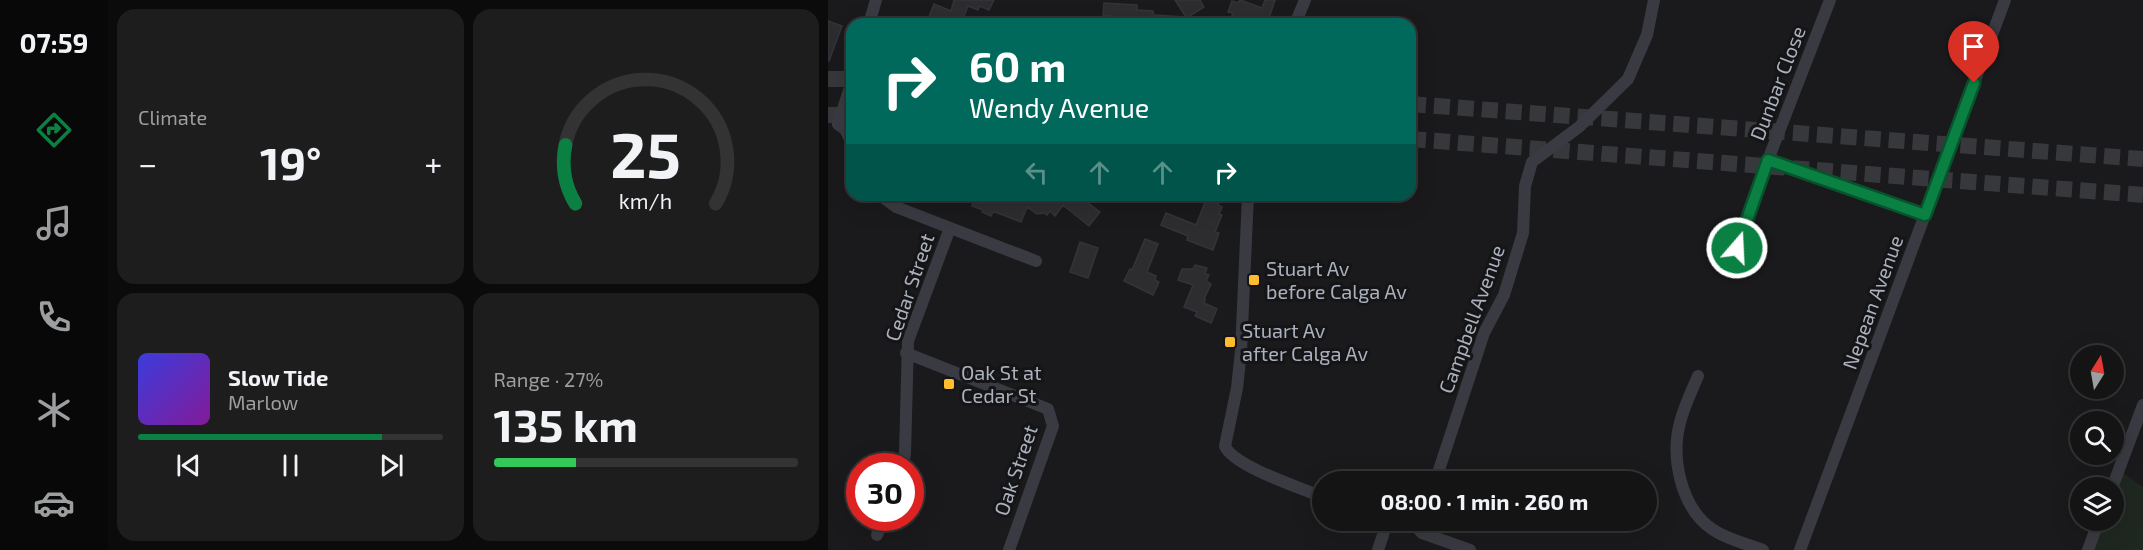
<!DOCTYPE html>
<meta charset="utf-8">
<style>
body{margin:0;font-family:"Exo 2",sans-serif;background:#1d1d1e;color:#f1f3f6;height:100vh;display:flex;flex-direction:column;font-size:22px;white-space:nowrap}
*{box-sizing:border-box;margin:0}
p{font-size:20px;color:#9d9ea0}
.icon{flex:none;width:33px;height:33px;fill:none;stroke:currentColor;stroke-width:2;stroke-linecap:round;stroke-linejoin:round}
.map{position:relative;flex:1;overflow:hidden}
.panel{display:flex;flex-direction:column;gap:9px;padding:9px;background:#0b0b0c;width:720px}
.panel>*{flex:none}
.hud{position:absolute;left:18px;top:18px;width:570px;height:183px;border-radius:18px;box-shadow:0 6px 24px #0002,0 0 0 2px #333334;background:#00695c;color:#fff;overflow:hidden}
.needle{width:39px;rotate:11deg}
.controls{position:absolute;left:1242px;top:345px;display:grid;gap:12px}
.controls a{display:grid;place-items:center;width:54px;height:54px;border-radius:50%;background:#141415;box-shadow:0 6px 24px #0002,0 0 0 2px #333334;font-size:30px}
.speed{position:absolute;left:18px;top:453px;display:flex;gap:12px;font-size:30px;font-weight:700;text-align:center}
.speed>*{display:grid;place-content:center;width:78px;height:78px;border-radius:50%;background:#141415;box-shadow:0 6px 24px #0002,0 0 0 2px #333334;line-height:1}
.speed .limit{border:9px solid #d22;background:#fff;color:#111}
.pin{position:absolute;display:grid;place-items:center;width:51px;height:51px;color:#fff;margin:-62px -26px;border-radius:50% 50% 50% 0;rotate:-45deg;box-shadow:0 0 6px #0007}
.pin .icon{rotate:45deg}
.me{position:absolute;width:66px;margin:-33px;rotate:19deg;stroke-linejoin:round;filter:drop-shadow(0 0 4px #0008)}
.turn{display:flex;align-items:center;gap:21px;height:126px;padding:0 24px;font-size:27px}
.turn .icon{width:78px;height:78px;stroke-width:2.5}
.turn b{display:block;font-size:42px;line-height:51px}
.lanes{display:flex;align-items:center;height:57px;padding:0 24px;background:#0003;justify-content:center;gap:30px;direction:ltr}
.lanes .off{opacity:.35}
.big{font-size:45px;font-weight:700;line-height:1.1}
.panel .tile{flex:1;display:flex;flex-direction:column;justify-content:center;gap:9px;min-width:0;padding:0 21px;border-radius:18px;background:#1d1d1e}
.panel .dial{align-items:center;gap:0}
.dial svg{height:156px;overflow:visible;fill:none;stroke:#333334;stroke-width:7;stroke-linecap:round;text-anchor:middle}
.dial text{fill:#f1f3f6;stroke:none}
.song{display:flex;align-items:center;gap:18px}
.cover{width:72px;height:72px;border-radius:9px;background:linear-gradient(135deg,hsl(240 70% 55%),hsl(290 70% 35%))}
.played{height:6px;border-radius:3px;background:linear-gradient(90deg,#0b8043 80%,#333334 80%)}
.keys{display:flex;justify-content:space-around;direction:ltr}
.heat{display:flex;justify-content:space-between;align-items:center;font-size:33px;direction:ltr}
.charge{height:9px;border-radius:4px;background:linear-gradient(90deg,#34c759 27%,#333334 0)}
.panel .tiles{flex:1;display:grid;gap:9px;grid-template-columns:repeat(2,1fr)}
.trip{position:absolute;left:484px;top:471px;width:345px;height:60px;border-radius:30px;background:#141415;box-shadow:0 6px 24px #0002,0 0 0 2px #333334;font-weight:700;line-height:60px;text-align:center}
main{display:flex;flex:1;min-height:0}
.tabs{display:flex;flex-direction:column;width:108px;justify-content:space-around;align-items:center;background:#080808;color:#9d9ea0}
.tabs .icon{width:42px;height:42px}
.tabs .current{color:#0b8043}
.tabs b{font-size:27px;color:#f1f3f6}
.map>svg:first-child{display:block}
.green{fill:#1f2820}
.building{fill:#2d2d30;stroke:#343339;stroke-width:1.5}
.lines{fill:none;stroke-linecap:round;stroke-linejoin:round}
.highway-tunnel{stroke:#37383c;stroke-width:16;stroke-dasharray:16 8;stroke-linecap:butt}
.minor{stroke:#3a3b42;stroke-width:12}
.route-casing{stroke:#07532c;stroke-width:15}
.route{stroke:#0b8043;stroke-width:10}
.poi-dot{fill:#ffbc2f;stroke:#151517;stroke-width:2}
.labels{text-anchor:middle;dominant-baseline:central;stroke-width:6;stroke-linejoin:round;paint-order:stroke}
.street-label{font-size:20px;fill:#abb0bd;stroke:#151517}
.poi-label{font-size:20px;fill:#abb0bd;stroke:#151517;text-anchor:start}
</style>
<main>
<nav class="tabs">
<b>07:59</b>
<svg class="icon current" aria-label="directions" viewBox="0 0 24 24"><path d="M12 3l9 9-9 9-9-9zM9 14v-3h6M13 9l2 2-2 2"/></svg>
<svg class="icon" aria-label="music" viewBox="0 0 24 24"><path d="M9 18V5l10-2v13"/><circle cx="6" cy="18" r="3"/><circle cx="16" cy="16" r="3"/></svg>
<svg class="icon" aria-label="phone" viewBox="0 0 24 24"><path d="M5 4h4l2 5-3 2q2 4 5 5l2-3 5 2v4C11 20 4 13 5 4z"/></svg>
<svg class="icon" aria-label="climate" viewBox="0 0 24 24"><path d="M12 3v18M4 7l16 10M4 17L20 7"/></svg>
<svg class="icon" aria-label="car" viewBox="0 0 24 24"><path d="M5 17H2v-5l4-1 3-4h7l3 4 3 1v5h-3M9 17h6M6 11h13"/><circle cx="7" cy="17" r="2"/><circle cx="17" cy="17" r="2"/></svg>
</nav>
<section class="panel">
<div class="tiles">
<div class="tile"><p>Climate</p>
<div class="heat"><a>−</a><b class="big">19°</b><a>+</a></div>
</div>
<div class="tile dial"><svg viewBox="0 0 100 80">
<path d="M14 69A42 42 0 1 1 86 69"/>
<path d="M14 69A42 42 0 0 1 9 39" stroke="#0b8043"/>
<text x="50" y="56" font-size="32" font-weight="700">25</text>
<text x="50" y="72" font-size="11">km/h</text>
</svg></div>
<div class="tile">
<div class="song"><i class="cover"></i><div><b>Slow Tide</b><p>Marlow</p></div></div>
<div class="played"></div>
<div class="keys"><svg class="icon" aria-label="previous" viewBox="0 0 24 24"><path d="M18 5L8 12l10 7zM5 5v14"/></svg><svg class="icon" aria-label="pause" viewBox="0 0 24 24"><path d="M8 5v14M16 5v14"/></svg><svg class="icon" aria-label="next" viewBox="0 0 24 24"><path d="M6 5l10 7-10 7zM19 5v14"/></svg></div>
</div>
<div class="tile"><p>Range · 27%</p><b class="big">135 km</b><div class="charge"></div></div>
</div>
</section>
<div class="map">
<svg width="1315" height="550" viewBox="0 0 1315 550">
<rect width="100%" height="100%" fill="#1a1a1c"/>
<path class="green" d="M1291,470L1315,487V550H1263L1273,521L1286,520V488Z"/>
<g class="building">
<path d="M126,0H166L161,10L152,6L150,10L140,6L133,24H104L99,22L106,4L123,11Z"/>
<path d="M347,0H372L376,7L360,17L362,18V24H300V21L283,19V16L275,15L276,3L309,5V10L325,11L326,15L358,17Z"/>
<path d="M412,0L434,8L437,0H447L439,24H401L405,13L400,12L404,1L410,3Z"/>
<path d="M0,21L14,26L1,61H0Z"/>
<path d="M127,195H188L204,202L209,195H239L248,202L252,197L272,212L261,226L235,205L227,216L222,211L219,215L216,213L209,214L199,207L193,222L170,213L165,212L163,216L154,212L155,210L144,206L145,203Z"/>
<path d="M380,195H394L390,205L394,207L391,214L394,215L387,232L391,233L385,250L359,240L360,236L333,225L338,213L368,225Z"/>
<path d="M317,239L330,244L319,272L328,276L327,280L331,282L325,295L296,281L302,269L304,270Z"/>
<path d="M252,242L270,248L260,278L242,272Z"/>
<path d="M367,265L379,268L377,274L381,275L378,281L383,284L376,299H377L376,303L389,309L383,323L367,316L369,312L356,307L365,285L350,280L354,269H365Z"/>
</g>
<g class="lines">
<g class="highway-tunnel">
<path d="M0,79H24"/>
<path d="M582,104L1315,159"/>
<path d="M0,115H24"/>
<path d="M582,139L1315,195"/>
</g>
<g class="minor">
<path d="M41,24L48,0"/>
<path d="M467,24L477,0"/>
<path d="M10,124L24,81"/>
<path d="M10,124L17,129L24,143"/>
<path d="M940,160L1097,215"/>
<path d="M52,195L68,207L208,261"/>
<path d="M420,195L413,351L409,388L397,446C405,466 473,488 495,497"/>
<path d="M909,248L940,160L1002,0"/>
<path d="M78,353L220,409L225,426L181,550"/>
<path d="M870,376C864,390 857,405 853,419C842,455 852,507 884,529C898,539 919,544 935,550"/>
<path d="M75,466L77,453L80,341L122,228"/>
<path d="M607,482L656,333L676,295L695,233L697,186L704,162L751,127L800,79L819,35L826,0"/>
<path d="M1284,488L1315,405"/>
<path d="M552,520L574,526L589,520"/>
<path d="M585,523L594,533L642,550"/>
<path d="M49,535L56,518"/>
<path d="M550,550L559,523"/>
<path d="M972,550L1177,0"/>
<path d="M1260,550L1271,520"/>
</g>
</g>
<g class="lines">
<g class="route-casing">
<path id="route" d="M909,248L940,160L1097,215L1146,83"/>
</g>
<use href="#route" class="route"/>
</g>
<g class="poi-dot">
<rect x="420" y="274" width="12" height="12" rx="3"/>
<rect x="396" y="336" width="12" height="12" rx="3"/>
<rect x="115" y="378" width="12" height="12" rx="3"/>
</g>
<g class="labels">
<g class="street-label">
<text transform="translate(949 83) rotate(-69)">Dunbar Close</text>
<text transform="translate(81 287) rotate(-71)">Cedar Street</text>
<text transform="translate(1044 302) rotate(-70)">Nepean Avenue</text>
<text transform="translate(643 319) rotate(-70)">Campbell Avenue</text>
<text transform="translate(187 470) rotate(-71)">Oak Street</text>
</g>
<g class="poi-label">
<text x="438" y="268">Stuart Av<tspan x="438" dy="23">before Calga Av</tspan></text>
<text x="414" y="330">Stuart Av<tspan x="414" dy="23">after Calga Av</tspan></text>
<text x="133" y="372">Oak St at<tspan x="133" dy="23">Cedar St</tspan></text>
</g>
</g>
</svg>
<div class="controls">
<a><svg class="needle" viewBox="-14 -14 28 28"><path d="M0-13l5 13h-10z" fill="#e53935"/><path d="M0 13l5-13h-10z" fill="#9d9ea0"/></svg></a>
<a><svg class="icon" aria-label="search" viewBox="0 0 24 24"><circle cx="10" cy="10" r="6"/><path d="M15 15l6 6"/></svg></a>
<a><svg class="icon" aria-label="layers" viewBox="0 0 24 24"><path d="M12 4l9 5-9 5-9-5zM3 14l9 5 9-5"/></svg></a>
</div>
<div class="speed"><div class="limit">30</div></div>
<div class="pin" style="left:1146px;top:83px;background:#d93025"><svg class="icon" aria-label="arrive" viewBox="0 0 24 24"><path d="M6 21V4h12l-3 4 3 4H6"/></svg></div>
<svg class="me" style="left:909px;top:248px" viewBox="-20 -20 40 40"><circle r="17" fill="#0b8043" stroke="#fff" stroke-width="3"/><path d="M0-11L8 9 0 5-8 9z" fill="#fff"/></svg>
<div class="trip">08:00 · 1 min · 260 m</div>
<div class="hud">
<div class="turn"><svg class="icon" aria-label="right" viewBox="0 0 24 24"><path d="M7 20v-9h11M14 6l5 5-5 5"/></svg><div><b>60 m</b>Wendy Avenue</div></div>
<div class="lanes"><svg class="icon off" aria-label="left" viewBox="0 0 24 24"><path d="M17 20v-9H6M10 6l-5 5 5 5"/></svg><svg class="icon off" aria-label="ahead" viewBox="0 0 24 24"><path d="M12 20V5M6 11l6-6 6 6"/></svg><svg class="icon off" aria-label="ahead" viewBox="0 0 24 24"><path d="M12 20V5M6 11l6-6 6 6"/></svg><svg class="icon" aria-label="right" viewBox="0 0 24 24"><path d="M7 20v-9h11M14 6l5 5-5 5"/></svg></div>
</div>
</div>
</main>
